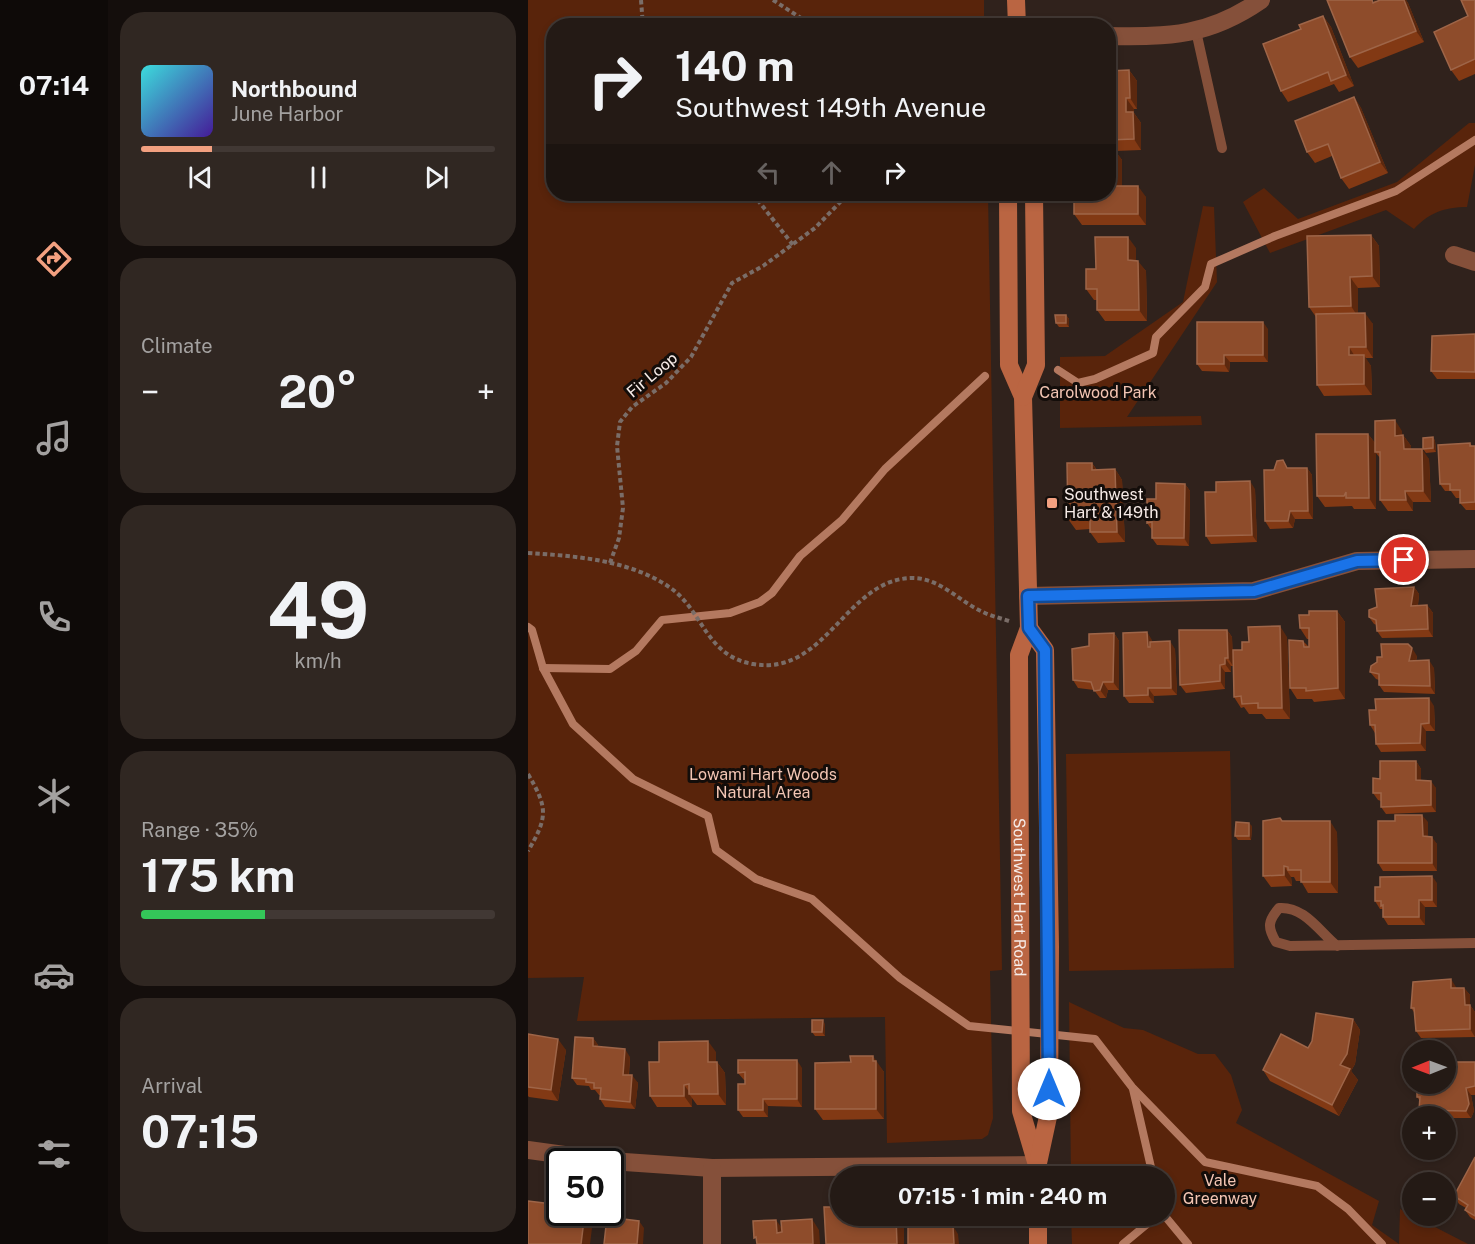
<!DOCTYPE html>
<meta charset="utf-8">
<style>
body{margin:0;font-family:"Public Sans",sans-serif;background:#302722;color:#f1f3f6;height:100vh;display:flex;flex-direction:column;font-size:22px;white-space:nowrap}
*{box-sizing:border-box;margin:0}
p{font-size:20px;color:#a3a1a0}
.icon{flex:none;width:33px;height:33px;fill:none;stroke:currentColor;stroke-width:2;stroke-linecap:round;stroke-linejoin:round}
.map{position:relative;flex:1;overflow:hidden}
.side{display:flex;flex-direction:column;gap:12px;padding:12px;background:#140e0c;width:420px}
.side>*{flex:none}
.top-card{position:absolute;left:18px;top:18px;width:570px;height:183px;border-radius:24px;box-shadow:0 3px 9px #0003,0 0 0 2px #413834;background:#241a15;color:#f1f3f6;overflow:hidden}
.needle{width:39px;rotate:269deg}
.controls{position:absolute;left:874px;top:1040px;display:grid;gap:12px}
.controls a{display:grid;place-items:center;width:54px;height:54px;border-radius:50%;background:#241a15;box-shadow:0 3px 9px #0003,0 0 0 2px #413834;font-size:30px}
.speed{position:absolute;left:18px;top:1148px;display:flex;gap:12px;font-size:30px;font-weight:700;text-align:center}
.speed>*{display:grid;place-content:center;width:78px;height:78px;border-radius:50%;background:#241a15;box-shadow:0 3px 9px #0003,0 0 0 2px #413834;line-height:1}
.speed .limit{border:3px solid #111;border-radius:9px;background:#fff;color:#111}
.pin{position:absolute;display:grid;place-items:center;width:51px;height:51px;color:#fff;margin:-26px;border:3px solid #fff;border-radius:50%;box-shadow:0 2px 6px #0007}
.me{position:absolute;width:66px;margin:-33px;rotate:0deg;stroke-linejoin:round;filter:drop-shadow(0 0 4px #0008)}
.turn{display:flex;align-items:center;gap:21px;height:126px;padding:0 30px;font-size:27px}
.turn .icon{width:78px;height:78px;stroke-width:2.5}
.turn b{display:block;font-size:42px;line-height:51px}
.lanes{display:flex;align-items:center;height:57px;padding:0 30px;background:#0003;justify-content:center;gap:30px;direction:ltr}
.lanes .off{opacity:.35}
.big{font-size:45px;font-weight:700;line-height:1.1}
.side .card{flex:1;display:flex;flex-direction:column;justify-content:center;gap:9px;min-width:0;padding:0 21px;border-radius:24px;background:#302722}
.side .dial{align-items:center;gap:0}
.dial b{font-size:78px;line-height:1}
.song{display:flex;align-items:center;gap:18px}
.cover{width:72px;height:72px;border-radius:9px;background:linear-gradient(135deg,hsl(180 70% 55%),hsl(260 70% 35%))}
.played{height:6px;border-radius:3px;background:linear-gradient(90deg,#f2a080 20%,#413834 20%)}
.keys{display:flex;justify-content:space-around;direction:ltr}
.heat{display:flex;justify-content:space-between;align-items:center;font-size:33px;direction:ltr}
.charge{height:9px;border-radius:4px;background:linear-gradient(90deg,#34c759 35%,#413834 0)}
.trip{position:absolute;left:302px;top:1166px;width:345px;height:60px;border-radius:30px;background:#241a15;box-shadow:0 3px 9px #0003,0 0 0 2px #413834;font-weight:700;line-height:60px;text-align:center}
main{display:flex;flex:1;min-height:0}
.dock{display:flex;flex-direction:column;width:108px;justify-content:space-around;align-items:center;background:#0e0a08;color:#a3a1a0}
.dock .icon{width:42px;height:42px}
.dock .on{color:#f2a080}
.dock b{font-size:27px;color:#f1f3f6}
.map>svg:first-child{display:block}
.green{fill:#59240b}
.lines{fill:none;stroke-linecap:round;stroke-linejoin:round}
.stream{stroke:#b47960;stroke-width:8}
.path{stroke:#7a6d68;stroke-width:4;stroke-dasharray:4.5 3;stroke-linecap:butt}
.lane{stroke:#85503a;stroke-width:10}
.street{stroke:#85503a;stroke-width:18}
.secondary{stroke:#ba6542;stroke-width:18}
.wall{fill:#823914}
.shaded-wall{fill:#5c280e}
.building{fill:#8e4c2b;stroke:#9e6548;stroke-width:1.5}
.route-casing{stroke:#114b97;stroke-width:15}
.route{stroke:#1a73e8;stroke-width:10}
.poi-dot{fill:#f2a080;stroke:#130d0a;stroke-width:2}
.labels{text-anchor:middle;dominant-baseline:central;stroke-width:6;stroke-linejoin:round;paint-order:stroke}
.street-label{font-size:16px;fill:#f6ebe7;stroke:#130d0a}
.park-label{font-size:16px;fill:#f3c5b3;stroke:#130d0a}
.poi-label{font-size:16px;fill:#f6ebe7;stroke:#130d0a;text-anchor:start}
</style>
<main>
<nav class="dock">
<b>07:14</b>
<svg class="icon on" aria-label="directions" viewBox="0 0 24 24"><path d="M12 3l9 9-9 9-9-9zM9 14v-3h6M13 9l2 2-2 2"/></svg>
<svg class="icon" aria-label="music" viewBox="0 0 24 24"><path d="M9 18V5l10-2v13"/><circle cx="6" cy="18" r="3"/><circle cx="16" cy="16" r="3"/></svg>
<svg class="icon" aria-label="phone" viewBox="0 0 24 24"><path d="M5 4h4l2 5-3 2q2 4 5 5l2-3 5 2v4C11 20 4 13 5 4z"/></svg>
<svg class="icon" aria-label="climate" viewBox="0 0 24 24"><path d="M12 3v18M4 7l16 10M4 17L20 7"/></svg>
<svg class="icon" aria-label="car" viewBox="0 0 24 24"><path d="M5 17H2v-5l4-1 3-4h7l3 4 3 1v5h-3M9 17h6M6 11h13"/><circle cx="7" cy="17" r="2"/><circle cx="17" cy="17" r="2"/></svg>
<svg class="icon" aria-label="filters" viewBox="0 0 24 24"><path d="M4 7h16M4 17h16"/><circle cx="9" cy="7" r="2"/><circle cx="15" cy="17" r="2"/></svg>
</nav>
<section class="side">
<div class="card">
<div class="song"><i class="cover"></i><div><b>Northbound</b><p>June Harbor</p></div></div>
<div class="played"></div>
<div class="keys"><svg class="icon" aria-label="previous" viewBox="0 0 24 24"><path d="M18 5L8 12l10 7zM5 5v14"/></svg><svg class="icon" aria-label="pause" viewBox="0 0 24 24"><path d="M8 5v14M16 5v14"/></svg><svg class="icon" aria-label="next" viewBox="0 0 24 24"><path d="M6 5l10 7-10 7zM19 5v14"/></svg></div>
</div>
<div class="card"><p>Climate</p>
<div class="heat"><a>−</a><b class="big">20°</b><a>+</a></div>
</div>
<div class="card dial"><b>49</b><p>km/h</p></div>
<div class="card"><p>Range · 35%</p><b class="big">175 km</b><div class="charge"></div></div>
<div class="card"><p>Arrival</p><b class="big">07:15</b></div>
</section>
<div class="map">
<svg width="947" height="1244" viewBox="0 0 947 1244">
<rect width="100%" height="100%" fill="#30221c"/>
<g class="green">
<path d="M0,0H456V25L26,26V194H460L474,970L462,971L465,1118L460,1135L454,1139L359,1143L357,1017L49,1021L56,977L0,978Z"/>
<path d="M941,123H947V165L939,207C916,207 901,213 886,229L858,210L742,253L715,202L736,188L770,219L869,182Z"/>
<path d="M675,206L686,207L689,282L599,417L673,416L674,425L532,428V357L577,356L655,302Z"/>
<path d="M702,751L706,968L541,971L538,754Z"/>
<path d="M541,1002L596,1028L615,1030L670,1054H687L703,1075L714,1110L708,1123L851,1201L844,1225L871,1244L872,1209L940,1244H544L543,1215H636V1176H543Z"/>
</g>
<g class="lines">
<g class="stream">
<path d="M530,370L550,383L567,379L625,353L628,337L677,287L683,264L747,236L868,191L947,140"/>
<path d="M0,627L4,630L15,668L45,724L105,779L180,816L188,850L228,879L284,899L372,978L441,1026L567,1039L604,1087L677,1162L789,1186L820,1209L854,1244"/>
<path d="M15,668L82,669L108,651L134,620L202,613L232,602L244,593L272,556L314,520L357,469L457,376"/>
<path d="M605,1089L625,1176"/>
<path d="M636,1215L660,1244"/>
<path d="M595,1244L630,1215"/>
</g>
<g class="path">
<path d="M113,0L115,26"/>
<path d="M245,0L279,22L290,26"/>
<path d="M225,194L265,245"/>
<path d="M0,553C48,556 104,560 144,589C176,613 178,656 225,664C299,677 318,577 386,578C413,579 432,602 455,612C463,616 472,618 481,621"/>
<path d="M82,563L91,538L95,508L89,446L92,422L104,407L138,383L163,357L204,283L235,266L287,228L320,194"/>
<path d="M0,774C20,808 20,817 0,851"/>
</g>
<g class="lane">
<path d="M668,31L694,148"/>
<path d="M809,946C791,931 776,906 751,908C740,921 739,927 748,942L762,946L947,943"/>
</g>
<g class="street">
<path d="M580,36C642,37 681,36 733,0"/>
<path d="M926,255L947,262"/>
<path d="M500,596L726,591L829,561L947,559"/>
<path d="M0,1150L80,1161"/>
<path d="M82,1161L184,1168L509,1165"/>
<path d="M184,1244V1168"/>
</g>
<g class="secondary">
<path d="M488,0L489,26"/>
<path id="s1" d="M480,194L481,365L495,397L501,628L491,655L493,1111L509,1165"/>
<path d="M495,397L508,365L506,194"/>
<path d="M501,628L517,650L522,947L521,1112L510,1163"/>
<path d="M510,1215V1244"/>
</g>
</g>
<g class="wall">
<path d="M847,0L848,2L852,0H878L880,3L896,42L830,68L822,57Z"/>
<path d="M947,0V74L931,81L923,70L940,16Z"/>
<path d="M795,16L803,27L826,86L811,92L806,84L760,102L753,91L773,29Z"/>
<path d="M601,70L609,81V109H606V113L613,123V150L587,151L594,160V186L618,197V225H554L546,214L580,194V71Z"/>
<path d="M826,97L833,108L860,173L821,189L813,178L804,156L787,163L779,152Z"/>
<path d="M843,235L851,246L852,287L830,288V313L845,324V358H837L843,366L844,395L796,396L789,385L788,317L781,307Z"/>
<path d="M608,248V260L618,271L619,321H577L569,310V300H566L558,289L568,269Z"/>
<path d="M538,315L541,319V327H531L528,323Z"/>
<path d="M740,329V362H702L701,372L674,371L669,364Z"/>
<path d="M947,334V379H909L903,371Z"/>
<path d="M874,431V435H875L883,446V449L901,459L903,502H885V511H860L852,500V458L848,453V509H826L824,506L797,507L789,496L840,434L847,443Z"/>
<path d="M905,437L907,441L908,452L898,453L895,449Z"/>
<path d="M942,443L944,446H947V510H938L932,503V498H928L923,491H917L912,484Z"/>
<path d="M564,463L569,470L587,469L594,480L597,542L570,543L562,532V529L548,530L540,519Z"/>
<path d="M760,468H779L784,475L785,519H767L765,528L742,529L737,521Z"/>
<path d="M657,484L662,491L661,546L629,545L624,538V530L619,523L628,499Z"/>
<path d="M727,489L729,542L683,544L678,536L688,492Z"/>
<path d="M886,587L891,594L890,605H899L905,613V637L854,638L849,631V625L846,624L841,617L849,607Z"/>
<path d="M809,611L817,622V699L786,702L784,699H769L762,688L775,641L781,647V639H779L772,628L781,615Z"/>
<path d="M699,630L704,637L705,666H703V672H697V689L658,693L652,685Z"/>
<path d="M619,632L624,642L647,649L649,695L626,696V703H601L596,696Z"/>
<path d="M586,633L591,641V690H580L578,698H572L566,690L550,688L545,680L561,646Z"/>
<path d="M759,637L762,719H738L734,714H721L716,707L713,708L706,697L721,642Z"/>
<path d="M889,656L888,661L906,668L907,694L856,692L851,685V680L848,679L842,672Z"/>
<path d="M906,706L907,731H898V751L853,752L848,744L847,733L842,725Z"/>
<path d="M888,761L893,769V780L908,788V812L858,814L853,807V801L850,800L845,793L852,779Z"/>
<path d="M754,821L809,832L810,893H780L773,881H768L766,877H763L764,886L743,887L735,876Z"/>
<path d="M900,822V836L909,844V871H855L850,863Z"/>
<path d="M724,826L723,840H710L707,836Z"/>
<path d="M909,883V907H897V925H860L855,917V909H852L847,901Z"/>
<path d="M928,987V988H936L942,995V1005L947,1012V1037L893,1038L888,1031L886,1012L883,1008Z"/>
<path d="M825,1019L832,1030L827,1064L823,1071L830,1080L811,1116L742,1081L735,1070L780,1048Z"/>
<path d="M297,1024V1036H287L284,1032Z"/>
<path d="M0,1034L38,1050L30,1101L1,1097L0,1096Z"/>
<path d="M65,1038L70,1045V1047L102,1057L101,1075L110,1083L107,1109L77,1107L72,1099V1095H71L67,1090H63L61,1086L49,1085L44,1078Z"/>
<path d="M188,1052V1062H189L197,1073L198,1105H169L164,1098V1107H129L122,1096L131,1062Z"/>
<path d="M947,1062V1095H943L946,1111L943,1118H918V1116H895L891,1110L892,1101L889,1097Z"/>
<path d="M352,1067L356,1072V1119L295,1120L287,1109Z"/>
<path d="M274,1068V1107L240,1106V1117H215L210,1110L217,1084V1080H216L210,1073Z"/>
<path d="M947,1157V1220L942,1217L937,1210L938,1208L931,1204L926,1196Z"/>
</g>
<g class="shaded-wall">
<path d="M876,0H878L880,3L896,42L888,31Z"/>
<path d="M795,16L803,27L826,86L818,75Z"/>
<path d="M601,70L609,81V109L602,98Z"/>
<path d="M826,97L833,108L860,173L852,162Z"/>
<path d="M598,98L606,109V113L613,123V150L606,139L598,112Z"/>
<path d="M586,149L594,160V197L586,186Z"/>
<path d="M610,186L618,197V225L610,214Z"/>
<path d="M843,235L851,246L852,287L844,276Z"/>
<path d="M600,237L608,248V271L600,260Z"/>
<path d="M610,261L618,271L619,321L611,310Z"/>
<path d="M822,277L830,288V317L823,306Z"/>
<path d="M837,313L845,324V358L838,347Z"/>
<path d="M538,315L541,319V327L538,323Z"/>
<path d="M735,322L740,329V362L735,355Z"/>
<path d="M821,347L828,358L821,355Z"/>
<path d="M696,355L702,362L701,372L696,364Z"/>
<path d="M836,355L843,366L844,395L836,384Z"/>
<path d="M867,420L874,431L875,447L867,436Z"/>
<path d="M840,434L848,444V509L841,498Z"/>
<path d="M875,435L883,446V460L876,449Z"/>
<path d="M905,437L907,441L908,452L905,448Z"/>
<path d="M894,449L901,459L903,502L895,491Z"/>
<path d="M564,463L571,474L564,470Z"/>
<path d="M779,468L784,475L785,519L780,511Z"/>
<path d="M587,469L594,480L597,542L589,532Z"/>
<path d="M722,481L727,489L729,542L724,535Z"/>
<path d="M657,484L662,491L661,546L656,538Z"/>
<path d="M877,491L885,502V511L878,500Z"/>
<path d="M558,510L565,520L566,529L558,518Z"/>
<path d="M762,511L767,519L765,528L760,521Z"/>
<path d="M886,587L891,594L889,613L883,606Z"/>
<path d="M899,605L905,613V637L900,629Z"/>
<path d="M809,611L817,622V699L810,688Z"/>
<path d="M752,626L759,637L762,719L754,708Z"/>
<path d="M699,630L704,637L705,666L700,658Z"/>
<path d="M619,632L624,640L625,654L620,647Z"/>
<path d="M586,633L591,641V690L585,682Z"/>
<path d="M642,641L647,649L649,695L643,688Z"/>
<path d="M884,648L889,656L886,668L881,661Z"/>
<path d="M697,658L703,666V672L697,664Z"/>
<path d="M901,660L906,668L907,694L902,686Z"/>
<path d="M692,665L697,672V689L692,681Z"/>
<path d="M575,682L580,690L578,698L572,690Z"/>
<path d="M620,688L626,696V703L620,695Z"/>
<path d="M901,698L906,706L907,731L901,723Z"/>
<path d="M893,724L898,731V751L892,743Z"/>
<path d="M888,761L893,769V788L888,780Z"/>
<path d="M903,781L908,788V812L903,805Z"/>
<path d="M894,815L900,822V844L895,836Z"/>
<path d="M802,821L809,832L810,893L802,882Z"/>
<path d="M721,823L724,826L723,840L721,836Z"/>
<path d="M904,837L909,844V871L904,863Z"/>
<path d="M756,866L763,877L764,886L756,875Z"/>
<path d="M904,876L909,883V907L904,900Z"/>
<path d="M891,900L897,907V925L891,917Z"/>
<path d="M923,979L928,987V995L923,988Z"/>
<path d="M936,988L942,995V1005L947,1012V1037L942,1029L937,1005Z"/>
<path d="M825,1019L832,1030L827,1064L823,1071L830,1080L811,1116L804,1105L812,1065Z"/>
<path d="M295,1020L297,1024V1036L294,1032Z"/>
<path d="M65,1038L70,1045V1054L65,1046Z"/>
<path d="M30,1039L38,1050L30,1101L23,1090Z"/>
<path d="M180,1041L188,1052V1073L180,1062Z"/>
<path d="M97,1049L102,1057L100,1082L95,1075Z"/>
<path d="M345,1056L356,1072V1119L348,1109Z"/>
<path d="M269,1060L274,1068V1107L269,1099Z"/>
<path d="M189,1062L197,1073L198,1105L190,1094Z"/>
<path d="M104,1075L110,1083L107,1109L102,1102Z"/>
<path d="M156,1085L163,1094H161L164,1098V1107L156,1096Z"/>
<path d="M938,1088L943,1095L946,1111L943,1118L938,1111Z"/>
<path d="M235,1099L240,1106V1117L235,1110Z"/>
<path d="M57,1212H66L62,1244H53Z"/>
<path d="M368,1216L376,1227V1244H369Z"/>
<path d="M284,1219L291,1230L292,1244H285Z"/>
<path d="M248,1220L256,1231L257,1244L249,1233Z"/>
<path d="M111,1221L116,1228L115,1244H109Z"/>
<path d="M425,1226L430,1234L431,1244H426Z"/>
</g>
<g class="building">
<path d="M799,0H844L845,3L852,0H876L888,31L822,57Z"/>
<path d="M933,0H947V59L923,70L906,32L940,16Z"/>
<path d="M795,16L818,75L803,81L800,72L753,91L735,44L773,29L771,25Z"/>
<path d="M601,70L602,98H598V112H605L606,139L580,140V71Z"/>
<path d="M826,97L852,162L813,178L800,144L779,152L767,121Z"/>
<path d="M580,149H586V186H610V214H546V194H580Z"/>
<path d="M843,235L844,276L822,277L823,306L781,307L779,236Z"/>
<path d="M567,237H600V260L610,261L611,310H569V289H558V269H568Z"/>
<path d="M837,313L838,347H821V355H836V384L789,385L788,314Z"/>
<path d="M527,315H538V323H528Z"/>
<path d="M669,322H735V355H696V364H669Z"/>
<path d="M947,334V372L903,371L904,336Z"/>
<path d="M867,420V436L875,435L876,449H894L895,491H877L878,500H852V452H847V421Z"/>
<path d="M788,434H840L841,498H818V492L816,496H789Z"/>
<path d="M905,437V448L895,449V438Z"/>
<path d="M942,443V446H947V502L932,503V490H922V484H912L910,445Z"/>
<path d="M755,460L759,468H779L780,511H762L760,521H737L736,470H746L749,461Z"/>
<path d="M539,463H564V470L587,469L589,532H562V510H558V518L540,519Z"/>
<path d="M722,481L724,535L678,536L677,492H688V482Z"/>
<path d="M628,483L657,484L656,538H624V522L619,523V499H628Z"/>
<path d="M886,587L883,606L899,605L900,629L849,631L848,620L841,617V610L849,607L847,589Z"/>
<path d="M781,611H809L810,688L778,691V688H762L761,640L775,641L776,647H781V628H772L771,615H781Z"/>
<path d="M752,626L754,708H730V703L714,704L713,696L706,697L705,650H714V642H721L720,627Z"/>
<path d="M651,630H699L700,658H697V664L692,665V681L652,685Z"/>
<path d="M619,632L620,647H622V642L642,641L643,688H620V695L596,696L595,633Z"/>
<path d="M586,633L585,682H575L572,690L566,691L563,682L545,680L544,649L561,646V634Z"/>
<path d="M853,644H880L884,648L881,661L901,660L902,686L851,685V674L842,672L843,666L849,662V657H854Z"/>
<path d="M901,698V723L893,724L892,743L848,744L847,725H842L841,710H848L847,699Z"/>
<path d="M852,761H888V780L903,781V805L853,807V793H845V778L852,779Z"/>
<path d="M867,815H894L895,836L904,837V863H850V821H867Z"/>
<path d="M752,818L754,821H802V882H773V870H760V867L756,866V875L735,876V821Z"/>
<path d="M708,822L721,823V836H707Z"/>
<path d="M904,876V900H891V917H855V905L853,906V901H847V887H852V877Z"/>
<path d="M923,979V988H936L937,1005H942V1029L888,1031L886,1008H883L885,982Z"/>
<path d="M788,1013L825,1019L819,1054L812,1065L822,1069L804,1105L735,1070L753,1034L780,1048L784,1041Z"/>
<path d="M284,1020H295L294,1032H284Z"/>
<path d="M0,1034L30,1039L23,1090L0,1087Z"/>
<path d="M47,1037L65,1038V1046L97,1049L95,1075H104L102,1102L72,1099L73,1088H66V1083L58,1082V1079L44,1078Z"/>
<path d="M180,1041V1062H189L190,1094H161V1084L156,1085V1096H122L121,1062H131V1042Z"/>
<path d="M322,1056H345V1061H348V1109H287V1063L323,1062Z"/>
<path d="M210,1060H269V1099H235V1110H210V1084H217V1072L210,1073Z"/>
<path d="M918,1062H947V1086L938,1088L941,1104L938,1111L891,1110L892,1097H889V1083H918Z"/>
<path d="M947,1157V1216L937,1210L940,1205L926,1196Z"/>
<path d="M0,1201L32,1205V1212H57L53,1244H0Z"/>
<path d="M296,1207H312V1215L368,1216L369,1244H298Z"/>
<path d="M79,1217L111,1221L109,1244H76Z"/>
<path d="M284,1219L285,1244H229L228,1237L226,1238L225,1221L248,1220L249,1233L254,1232L253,1221Z"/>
<path d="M425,1226L426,1244H380V1227Z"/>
</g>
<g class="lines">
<g class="route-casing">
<path id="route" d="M521,1089L517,650L501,628L500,596L726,591L829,561L876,560"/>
</g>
<use href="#route" class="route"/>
</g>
<rect class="poi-dot" x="518" y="497" width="12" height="12" rx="3"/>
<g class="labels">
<g class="street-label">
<text transform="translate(124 375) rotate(-40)">Fir Loop</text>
<text stroke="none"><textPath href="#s1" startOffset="708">Southwest Hart Road</textPath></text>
</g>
<g class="park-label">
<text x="570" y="392">Carolwood Park</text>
<text x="235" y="774">Lowami Hart Woods<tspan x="235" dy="18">Natural Area</tspan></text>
<text x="692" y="1180">Vale<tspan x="692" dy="18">Greenway</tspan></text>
</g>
<g class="poi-label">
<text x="536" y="494">Southwest<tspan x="536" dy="18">Hart &amp; 149th</tspan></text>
</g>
</g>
</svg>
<div class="controls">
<a><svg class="needle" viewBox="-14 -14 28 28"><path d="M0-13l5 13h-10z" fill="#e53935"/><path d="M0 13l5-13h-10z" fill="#a3a1a0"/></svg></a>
<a>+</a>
<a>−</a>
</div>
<div class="speed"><div class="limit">50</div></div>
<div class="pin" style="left:876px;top:560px;background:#d93025"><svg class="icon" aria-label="arrive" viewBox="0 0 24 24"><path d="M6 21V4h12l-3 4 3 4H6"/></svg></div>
<svg class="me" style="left:521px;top:1089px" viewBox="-20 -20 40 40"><circle r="19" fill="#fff"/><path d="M0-13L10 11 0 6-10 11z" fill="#1a73e8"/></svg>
<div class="trip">07:15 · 1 min · 240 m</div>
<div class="top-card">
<div class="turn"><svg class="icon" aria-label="right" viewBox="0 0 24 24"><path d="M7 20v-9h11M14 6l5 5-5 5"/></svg><div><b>140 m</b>Southwest 149th Avenue</div></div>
<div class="lanes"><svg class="icon off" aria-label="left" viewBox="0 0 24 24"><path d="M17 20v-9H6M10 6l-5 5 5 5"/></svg><svg class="icon off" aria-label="ahead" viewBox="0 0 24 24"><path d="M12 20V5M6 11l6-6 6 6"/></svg><svg class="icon" aria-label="right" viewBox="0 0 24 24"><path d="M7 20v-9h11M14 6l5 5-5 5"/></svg></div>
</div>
</div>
</main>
